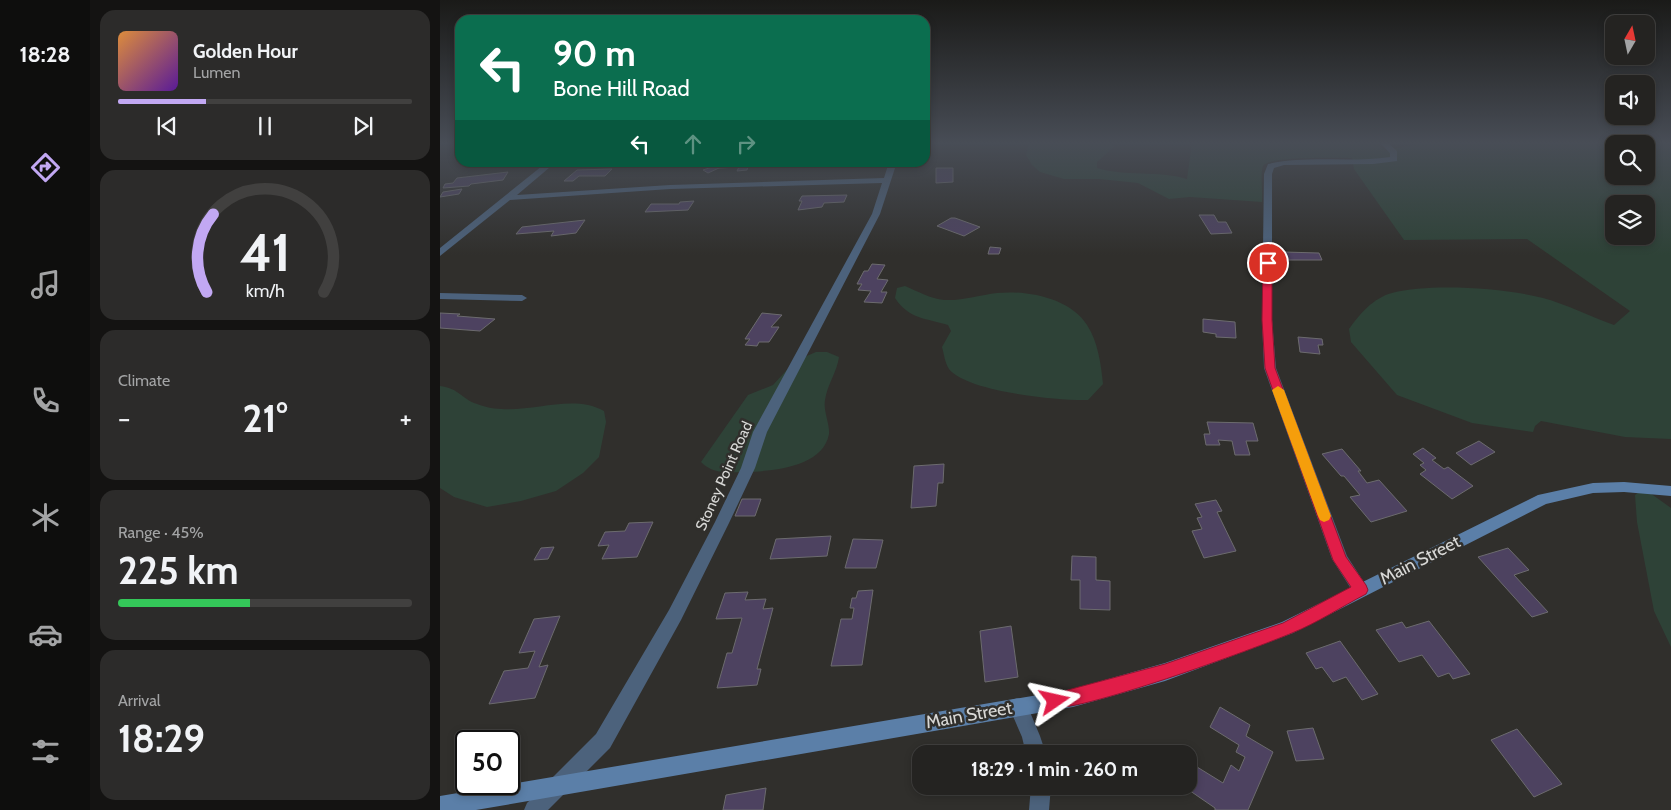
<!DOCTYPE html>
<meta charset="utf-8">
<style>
body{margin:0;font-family:Cabin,sans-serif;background:#2c2b2a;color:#f1f3f6;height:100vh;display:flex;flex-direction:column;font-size:19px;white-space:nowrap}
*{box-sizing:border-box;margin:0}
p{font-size:16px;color:#a3a4a5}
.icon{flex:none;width:28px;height:28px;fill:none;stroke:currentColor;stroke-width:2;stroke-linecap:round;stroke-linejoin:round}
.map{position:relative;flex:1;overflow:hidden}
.side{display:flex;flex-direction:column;gap:10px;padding:10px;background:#141312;width:350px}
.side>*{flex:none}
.top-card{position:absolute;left:15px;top:15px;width:475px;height:152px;border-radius:15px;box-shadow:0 2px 8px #0003,0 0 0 1px #41403f;background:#0b6e4f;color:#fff;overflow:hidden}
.needle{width:32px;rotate:9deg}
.fabs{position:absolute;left:1165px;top:15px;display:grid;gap:10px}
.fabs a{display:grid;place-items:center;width:50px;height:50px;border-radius:10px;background:#242321;box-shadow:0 2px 8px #0003,0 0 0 1px #41403f;font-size:25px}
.speed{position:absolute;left:15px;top:730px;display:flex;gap:10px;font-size:25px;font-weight:700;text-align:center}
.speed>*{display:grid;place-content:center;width:65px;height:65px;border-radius:50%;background:#242321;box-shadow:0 2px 8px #0003,0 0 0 1px #41403f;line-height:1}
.speed .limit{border:2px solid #111;border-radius:8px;background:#fff;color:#111}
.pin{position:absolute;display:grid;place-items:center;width:42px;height:42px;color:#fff;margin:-21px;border:2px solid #fff;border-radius:50%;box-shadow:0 1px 5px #0007}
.me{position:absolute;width:55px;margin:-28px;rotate:79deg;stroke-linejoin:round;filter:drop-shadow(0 0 4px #0008)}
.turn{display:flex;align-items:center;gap:18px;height:105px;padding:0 15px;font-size:22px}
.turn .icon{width:65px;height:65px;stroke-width:2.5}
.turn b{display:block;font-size:35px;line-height:42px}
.lanes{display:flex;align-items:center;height:48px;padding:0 15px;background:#0003;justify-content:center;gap:25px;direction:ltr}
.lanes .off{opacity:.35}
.big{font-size:38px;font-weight:800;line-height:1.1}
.side .tile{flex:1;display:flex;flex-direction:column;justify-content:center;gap:8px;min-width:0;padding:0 18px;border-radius:15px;background:#2c2b2a}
.side .dial{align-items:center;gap:0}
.dial svg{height:130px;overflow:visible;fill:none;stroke:#41403f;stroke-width:7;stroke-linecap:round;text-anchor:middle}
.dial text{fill:#f1f3f6;stroke:none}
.song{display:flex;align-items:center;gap:15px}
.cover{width:60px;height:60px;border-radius:8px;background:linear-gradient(135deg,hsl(30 70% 55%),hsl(270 70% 35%))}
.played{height:5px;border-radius:2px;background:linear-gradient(90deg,#c2a8f3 30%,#41403f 30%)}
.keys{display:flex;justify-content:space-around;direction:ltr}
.heat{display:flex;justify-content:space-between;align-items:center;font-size:28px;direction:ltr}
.charge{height:8px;border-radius:4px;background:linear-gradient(90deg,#34c759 45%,#41403f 0)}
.trip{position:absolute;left:472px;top:745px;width:285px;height:50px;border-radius:15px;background:#242321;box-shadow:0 2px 8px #0003,0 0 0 1px #41403f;font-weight:800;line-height:50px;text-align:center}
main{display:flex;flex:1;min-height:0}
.tab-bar{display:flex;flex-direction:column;width:90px;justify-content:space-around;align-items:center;background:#0e0e0d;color:#a3a4a5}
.tab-bar .icon{width:35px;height:35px}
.tab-bar .current{color:#c2a8f3}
.tab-bar b{font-size:22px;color:#f1f3f6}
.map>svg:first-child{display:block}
.green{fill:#2e4237;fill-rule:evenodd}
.building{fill:#4d4260;stroke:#6c6b6e}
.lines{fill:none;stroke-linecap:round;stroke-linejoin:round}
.minor{fill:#4c627c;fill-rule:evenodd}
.secondary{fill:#5b7fa8;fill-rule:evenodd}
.route{fill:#e11d48;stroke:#92132f}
.slow{fill:#f59e0b}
.labels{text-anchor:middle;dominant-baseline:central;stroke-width:5;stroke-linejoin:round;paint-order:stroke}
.street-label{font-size:15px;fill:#d8d8d6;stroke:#302f2c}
.near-street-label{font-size:18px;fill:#d8d8d6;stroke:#302f2c}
</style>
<main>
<nav class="tab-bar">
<b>18:28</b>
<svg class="icon current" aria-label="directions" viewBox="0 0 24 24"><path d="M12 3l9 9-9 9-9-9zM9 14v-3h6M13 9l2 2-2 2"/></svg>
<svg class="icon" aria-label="music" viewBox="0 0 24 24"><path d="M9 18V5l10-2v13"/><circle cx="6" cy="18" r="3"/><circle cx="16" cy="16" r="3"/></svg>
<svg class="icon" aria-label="phone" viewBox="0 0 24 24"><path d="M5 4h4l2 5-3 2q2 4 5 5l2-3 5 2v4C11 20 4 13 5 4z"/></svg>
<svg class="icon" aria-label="climate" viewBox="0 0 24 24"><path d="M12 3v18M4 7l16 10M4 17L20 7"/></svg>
<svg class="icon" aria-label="car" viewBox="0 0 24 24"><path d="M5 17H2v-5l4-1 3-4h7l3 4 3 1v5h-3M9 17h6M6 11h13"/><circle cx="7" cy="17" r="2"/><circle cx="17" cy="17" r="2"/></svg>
<svg class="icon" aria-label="filters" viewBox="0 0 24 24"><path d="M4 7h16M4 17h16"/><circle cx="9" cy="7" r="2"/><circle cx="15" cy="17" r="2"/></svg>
</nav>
<section class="side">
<div class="tile">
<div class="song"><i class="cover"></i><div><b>Golden Hour</b><p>Lumen</p></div></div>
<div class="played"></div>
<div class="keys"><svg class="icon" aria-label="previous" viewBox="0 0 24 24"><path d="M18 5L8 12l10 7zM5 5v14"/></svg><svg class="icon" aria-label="pause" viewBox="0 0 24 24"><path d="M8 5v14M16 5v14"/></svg><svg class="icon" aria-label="next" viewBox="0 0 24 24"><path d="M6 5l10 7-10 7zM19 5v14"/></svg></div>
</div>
<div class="tile dial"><svg viewBox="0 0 100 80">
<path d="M14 69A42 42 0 1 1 86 69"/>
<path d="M14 69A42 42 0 0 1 18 21" stroke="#c2a8f3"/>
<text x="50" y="56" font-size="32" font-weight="700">41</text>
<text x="50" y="72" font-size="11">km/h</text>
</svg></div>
<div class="tile"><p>Climate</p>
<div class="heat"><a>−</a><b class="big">21°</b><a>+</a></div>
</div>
<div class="tile"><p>Range · 45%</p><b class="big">225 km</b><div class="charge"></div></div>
<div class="tile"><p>Arrival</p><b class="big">18:29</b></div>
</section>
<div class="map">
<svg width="1231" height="810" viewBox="0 0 1231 810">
<rect width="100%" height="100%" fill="#302f2c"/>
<g class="green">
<path d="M589,142H671L674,147L657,162V168C686,177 718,170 747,179L752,142H935L946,151L985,142H1231V439L1185,437L1101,421L1095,426L1093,432L1032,423L957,395L911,342L909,329C920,314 933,298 952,293C991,283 1064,288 1103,298C1126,304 1151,317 1174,325L1190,311L1087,239L964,240L914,169L912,158C899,158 828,156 823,166C820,173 823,194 822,202L750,197L729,199L698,183L659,179H624L600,172L592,165L586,155ZM1174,144H1206V176H1174ZM1174,204H1206V236H1174Z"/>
<path d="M465,286C477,291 491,299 504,300C522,301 540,295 557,293C587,290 630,298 647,325C658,342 661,364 663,384L648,400C620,401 527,392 509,369C505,363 504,354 502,347L511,331L508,325C485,318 469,319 455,298L457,288Z"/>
<path d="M376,352H387L399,357C397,372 387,385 385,400C383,411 390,424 389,434C383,467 333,471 307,472C291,472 273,475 261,462L308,395L333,385L355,361Z"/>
<path d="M0,386C19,389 19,396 34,403C42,406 53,409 61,409C94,412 133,394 164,411L166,422L159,457L143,473L116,491L81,501L47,507L14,497L0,488Z"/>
<path d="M1202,490L1210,493L1231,508V647L1214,611L1197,522L1195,495Z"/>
</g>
<g class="building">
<path d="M315,162L314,165L308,166L307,170L297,171L299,167L279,168L268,173L263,170L281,164Z"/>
<path d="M496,168H513V182L496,183Z"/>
<path d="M172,169L165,176H139L133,181H124L137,170Z"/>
<path d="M68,172L63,180L31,184L29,186L3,188L5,184L13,183L17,178Z"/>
<path d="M22,189L19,194L0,197L3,192Z"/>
<path d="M407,195L404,202L384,203L382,207L358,210L362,201H359L362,196Z"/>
<path d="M254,201L248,210L205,212L211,204H239L240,202Z"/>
<path d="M759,215H774L778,222H786L792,233L771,234Z"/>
<path d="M511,218H515L540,227L524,236L497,226Z"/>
<path d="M145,220L136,233L111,236L114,231L76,234L82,227Z"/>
<path d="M550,247L561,248L559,254H548Z"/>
<path d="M844,252L879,253L882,260H847Z"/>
<path d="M432,264L445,265L437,279L448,280L441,292H447L442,303L424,302L431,291L418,290L422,284H417L424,271H428Z"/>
<path d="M0,313L20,314L17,316L55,319L40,331L0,328Z"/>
<path d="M322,313L342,315L331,327H339L329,342H319L317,346L305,345L310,339H305Z"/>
<path d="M763,319L795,322L796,338L776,337V334L763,332Z"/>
<path d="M858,337L882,339L883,345H878L880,354L860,352Z"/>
<path d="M767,422L813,423L818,441H806L810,455H795L792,441L778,440L780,445H766L764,434H770Z"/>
<path d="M1039,441L1055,452L1031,465L1016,453Z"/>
<path d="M983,448L996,458L992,460L1004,469L1008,467L1033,486L1012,499L980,474L986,470L980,465L984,463L973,454Z"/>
<path d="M902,449L921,471H918L927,483L939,480L967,511L931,522L910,497L920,495L904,476H901L882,454Z"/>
<path d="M504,464L503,483H498L496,506L471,508L474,466Z"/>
<path d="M302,499H321L315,516H295Z"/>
<path d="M776,500L782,511L777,512L796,551L764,558L752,531L762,529L757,518L762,517L755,504Z"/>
<path d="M213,522L197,557L162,559L169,545L158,546L165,532L185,531L189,523Z"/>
<path d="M391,536L387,556L330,559L336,539Z"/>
<path d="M413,539L443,540L436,568H405Z"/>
<path d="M114,547L108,559L94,560L101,548Z"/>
<path d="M1068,548L1089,570L1074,575L1108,612L1092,617L1038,557Z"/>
<path d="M632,556L656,557V580L670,581V610L640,609V580H631Z"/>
<path d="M433,590L422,665L391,666L401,619H412L414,608H410L412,598H416L418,591Z"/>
<path d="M308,592L305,600L326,599L323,609L333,608L317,669H321L317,685L277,688L287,653H292L302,618L276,619L285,593Z"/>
<path d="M120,616L99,667L108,665L95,698L49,704L64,671L88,668L95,651L79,653L94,619Z"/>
<path d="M989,621L1030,674L1013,679L1009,673L998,677L982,655L959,662L936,630L962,622L966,628Z"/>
<path d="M571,626L578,677L545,682L540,631Z"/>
<path d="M900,641L938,694L922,700L906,677L893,682L882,667L876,669L866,653Z"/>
<path d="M780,707L810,725L806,736L833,752L808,810H775V808L743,786H749V762L783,783L791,765L799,771L805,757L796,752L799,745L770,727Z"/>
<path d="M873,728L884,759L856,761L847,731Z"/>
<path d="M1077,729L1122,784L1094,797L1051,740Z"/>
<path d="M326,788L323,810H283L286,795Z"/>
</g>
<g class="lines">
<g class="minor">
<path d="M939,142H947L957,151V161L933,164L844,165L834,168L832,174V320L836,368L907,556L929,590L927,595L921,597L915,595L892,559L824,368L822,320L824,174L828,164C868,155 910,163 950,157V153Z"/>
<path d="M107,162H116L77,195L230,185L444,178L449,162H457L440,214L327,432L315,468L289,523L241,620L170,748L108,810H84L87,803L156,734L229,610L275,522L301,468L313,432L432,214L442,183L230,189L70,200L0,256V248Z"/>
<path d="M0,293L82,295L87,298L82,301L0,299Z"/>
<path d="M578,698L585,700L600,736L606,754H586L582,737L569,707L571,700Z"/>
<path d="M591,786H611L609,810H589Z"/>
</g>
<path class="secondary" d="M1184,482L1231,486V496L1184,492L1153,493L1106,504L853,633L725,681L633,707L36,810H0V796L633,689L725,663L842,622L1098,495L1153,483Z"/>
</g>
<linearGradient id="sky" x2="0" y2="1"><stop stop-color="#1a1a18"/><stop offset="0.56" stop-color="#484d56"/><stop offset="1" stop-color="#484d56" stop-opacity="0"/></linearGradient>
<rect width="1231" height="255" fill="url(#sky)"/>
<path class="route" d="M828,260L832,263V320L835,368L906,557L926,585L928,590L926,594C901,607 877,623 852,633C819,647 632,716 609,707L606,701L609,695L725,664L843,623L911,587L893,560L825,368L822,320L823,263Z"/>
<path class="slow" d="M838,386L844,390L891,516L889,520L884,522L880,520L878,516L832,390Z"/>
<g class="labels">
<g class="street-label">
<text transform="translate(284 476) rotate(-66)">Stoney Point Road</text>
</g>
<g class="near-street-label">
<text transform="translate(980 560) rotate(-27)">Main Street</text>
<text transform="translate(529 715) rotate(-10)">Main Street</text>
</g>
</g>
</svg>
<div class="fabs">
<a><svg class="needle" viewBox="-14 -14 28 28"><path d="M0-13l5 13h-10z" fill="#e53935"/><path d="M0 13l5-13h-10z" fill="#a3a4a5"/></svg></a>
<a><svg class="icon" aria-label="sound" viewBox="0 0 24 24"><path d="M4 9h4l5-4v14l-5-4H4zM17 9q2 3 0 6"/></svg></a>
<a><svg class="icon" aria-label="search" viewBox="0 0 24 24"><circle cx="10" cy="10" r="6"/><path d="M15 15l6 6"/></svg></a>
<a><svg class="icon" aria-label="layers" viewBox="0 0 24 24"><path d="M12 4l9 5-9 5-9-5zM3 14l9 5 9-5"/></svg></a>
</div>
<div class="speed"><div class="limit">50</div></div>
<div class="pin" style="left:828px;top:263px;background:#d93025"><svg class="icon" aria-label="arrive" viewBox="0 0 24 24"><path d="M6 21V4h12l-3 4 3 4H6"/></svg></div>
<svg class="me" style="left:615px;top:701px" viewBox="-20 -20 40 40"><path d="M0-17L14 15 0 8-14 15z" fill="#e11d48" stroke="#fff" stroke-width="4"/></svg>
<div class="trip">18:29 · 1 min · 260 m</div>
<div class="top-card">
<div class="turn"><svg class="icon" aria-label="left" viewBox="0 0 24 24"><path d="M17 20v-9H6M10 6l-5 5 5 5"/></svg><div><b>90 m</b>Bone Hill Road</div></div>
<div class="lanes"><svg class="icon" aria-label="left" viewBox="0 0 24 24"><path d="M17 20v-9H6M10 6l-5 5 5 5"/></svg><svg class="icon off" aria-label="ahead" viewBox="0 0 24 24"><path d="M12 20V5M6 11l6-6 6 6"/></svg><svg class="icon off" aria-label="right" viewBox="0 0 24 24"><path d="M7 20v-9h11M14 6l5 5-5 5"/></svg></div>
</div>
</div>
</main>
